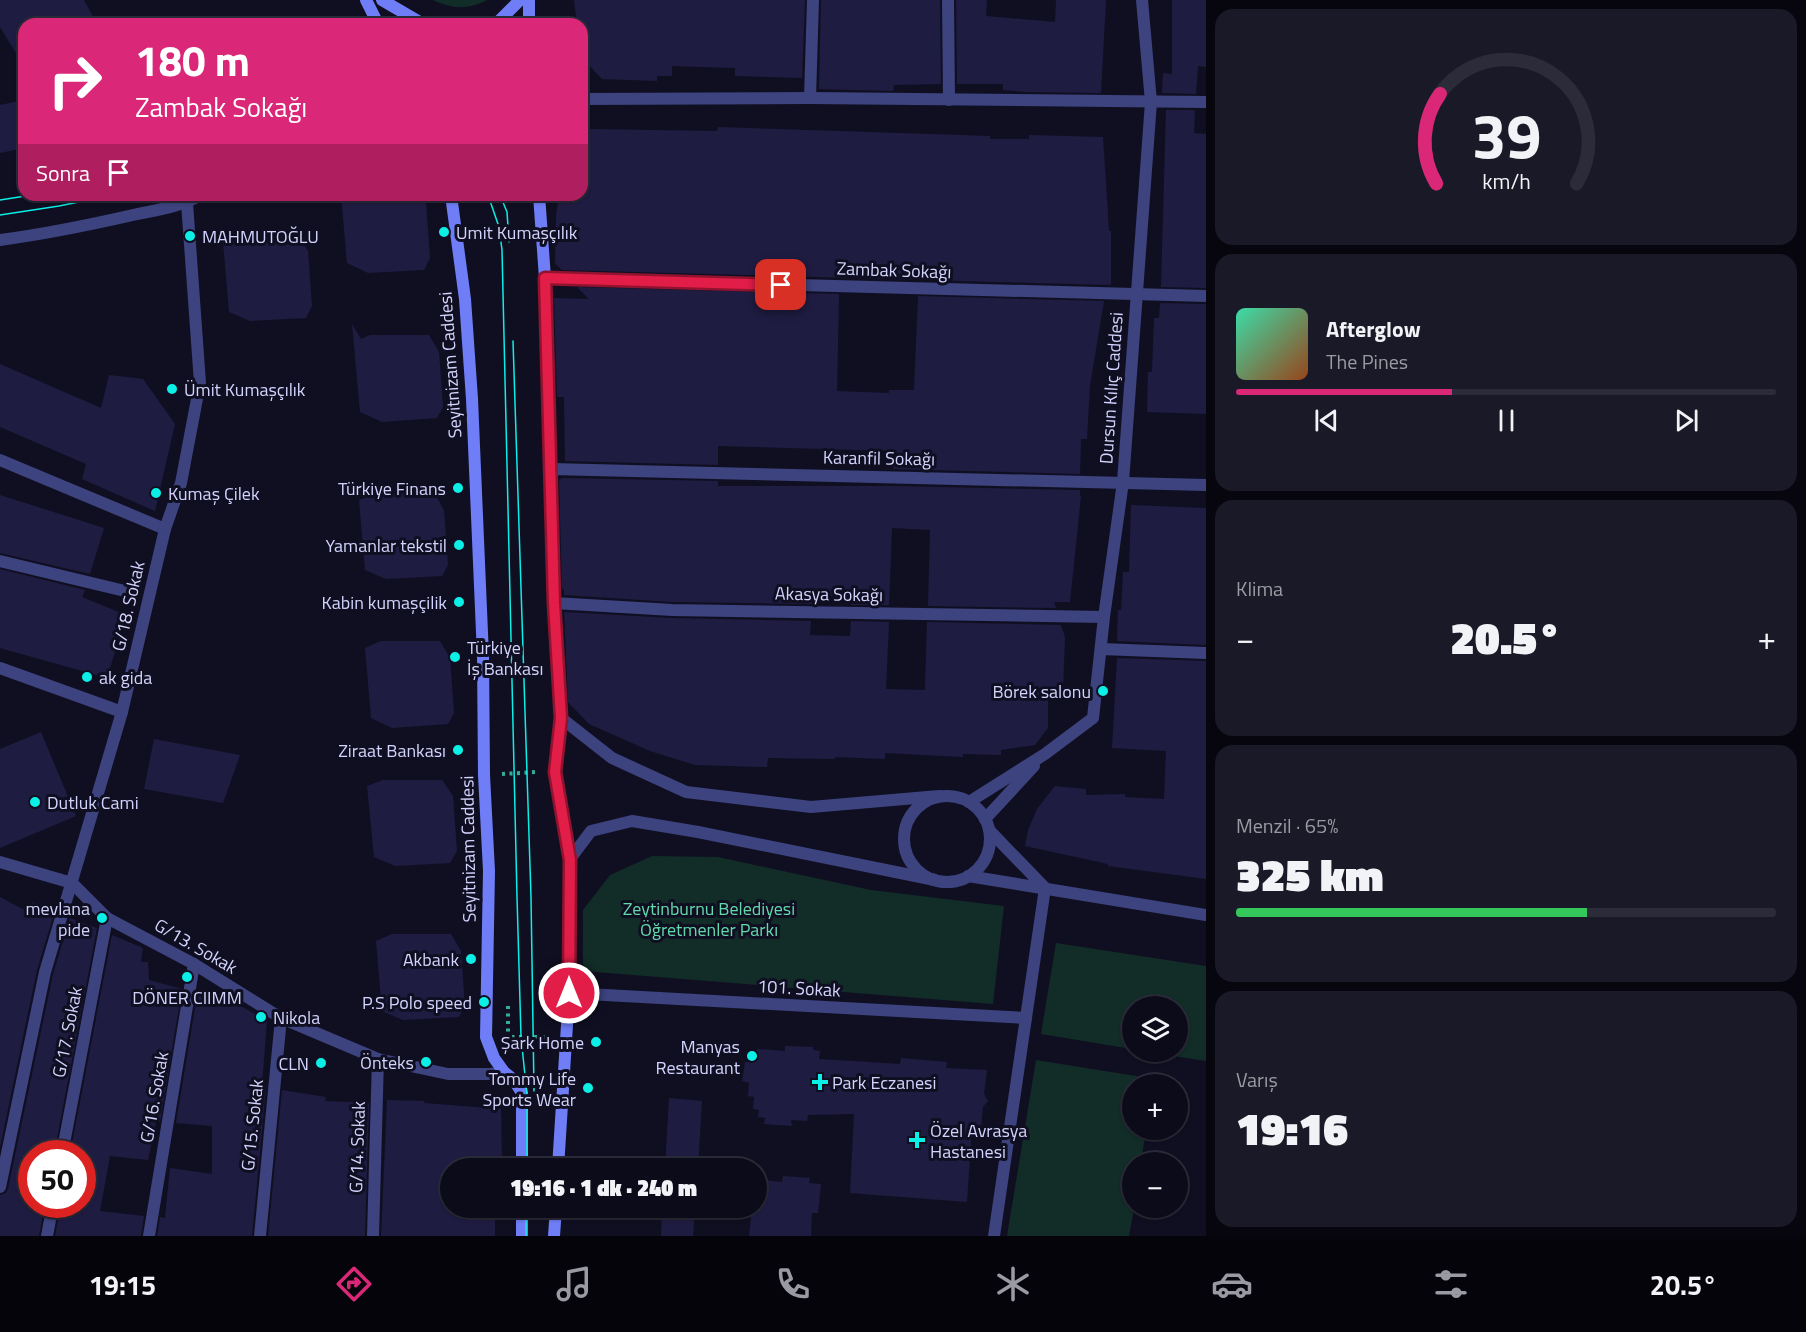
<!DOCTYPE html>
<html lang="tr">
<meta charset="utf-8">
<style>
body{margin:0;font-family:"Titillium Web",sans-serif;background:#1a1927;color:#f1f3f6;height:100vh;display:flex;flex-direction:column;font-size:22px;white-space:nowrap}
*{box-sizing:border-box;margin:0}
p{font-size:20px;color:#9a9ba2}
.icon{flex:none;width:33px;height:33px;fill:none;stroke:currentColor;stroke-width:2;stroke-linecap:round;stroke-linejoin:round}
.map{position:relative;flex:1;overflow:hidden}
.sheet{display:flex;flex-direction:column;gap:9px;padding:9px;background:#07060e;width:600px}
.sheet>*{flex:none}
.banner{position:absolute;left:18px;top:18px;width:570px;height:183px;border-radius:18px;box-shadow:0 2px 4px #0004,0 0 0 2px #2c2b39;background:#db2777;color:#fff;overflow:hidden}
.fabs{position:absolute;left:1122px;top:996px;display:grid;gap:12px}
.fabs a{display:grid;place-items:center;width:66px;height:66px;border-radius:50%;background:#0c0b1a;box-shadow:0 2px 4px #0004,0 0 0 2px #2c2b39;font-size:30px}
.speed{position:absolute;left:18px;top:1140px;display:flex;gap:12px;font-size:30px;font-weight:700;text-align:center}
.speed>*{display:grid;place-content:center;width:78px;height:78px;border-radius:50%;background:#0c0b1a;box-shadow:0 2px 4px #0004,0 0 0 2px #2c2b39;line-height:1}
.speed .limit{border:9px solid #d22;background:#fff;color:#111}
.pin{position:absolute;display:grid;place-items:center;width:51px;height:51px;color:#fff;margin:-26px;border-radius:12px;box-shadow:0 3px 9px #0006}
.me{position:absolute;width:66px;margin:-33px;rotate:0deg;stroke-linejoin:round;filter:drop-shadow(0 0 4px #0008)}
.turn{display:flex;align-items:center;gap:21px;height:126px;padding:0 18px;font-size:27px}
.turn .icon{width:78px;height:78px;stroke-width:2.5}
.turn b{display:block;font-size:42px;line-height:51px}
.then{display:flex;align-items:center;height:57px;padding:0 18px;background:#0003;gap:12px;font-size:22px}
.big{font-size:45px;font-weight:800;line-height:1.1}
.sheet .widget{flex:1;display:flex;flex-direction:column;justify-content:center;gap:9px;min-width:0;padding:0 21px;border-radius:18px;background:#1a1927}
.sheet .dial{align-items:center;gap:0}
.dial svg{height:156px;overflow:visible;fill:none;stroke:#2c2b39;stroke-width:7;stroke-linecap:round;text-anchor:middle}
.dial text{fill:#f1f3f6;stroke:none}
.song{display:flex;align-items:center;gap:18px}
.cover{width:72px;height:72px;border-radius:9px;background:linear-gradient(135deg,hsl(160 70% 55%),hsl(20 70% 35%))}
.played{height:6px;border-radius:3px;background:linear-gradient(90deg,#db2777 40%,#2c2b39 40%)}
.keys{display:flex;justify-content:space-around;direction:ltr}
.heat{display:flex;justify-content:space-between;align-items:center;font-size:33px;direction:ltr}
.charge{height:9px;border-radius:4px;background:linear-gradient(90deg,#34c759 65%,#2c2b39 0)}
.trip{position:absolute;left:440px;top:1158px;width:327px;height:60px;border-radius:30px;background:#0c0b1a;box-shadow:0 2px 4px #0004,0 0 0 2px #2c2b39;font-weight:800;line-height:60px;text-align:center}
.menu{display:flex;height:96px;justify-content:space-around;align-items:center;background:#05040a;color:#9a9ba2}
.menu .icon{width:42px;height:42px}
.menu .on{color:#db2777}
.menu b{font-size:27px;color:#f1f3f6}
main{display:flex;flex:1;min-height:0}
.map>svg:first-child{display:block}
.green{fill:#122c27}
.building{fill:#1f1c42}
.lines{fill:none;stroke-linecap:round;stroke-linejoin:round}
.path{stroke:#35ae96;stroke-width:4;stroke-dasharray:3 4.5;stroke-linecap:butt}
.minor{stroke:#3c437f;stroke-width:12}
.tertiary{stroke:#3c437f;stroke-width:12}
.secondary{stroke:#6f7ef7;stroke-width:12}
.tram{stroke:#0cefe6;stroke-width:1.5}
.route-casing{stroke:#92132f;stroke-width:15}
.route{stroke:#e11d48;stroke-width:10}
.poi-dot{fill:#0cefe6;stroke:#100f22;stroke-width:2}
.labels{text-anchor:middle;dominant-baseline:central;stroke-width:6;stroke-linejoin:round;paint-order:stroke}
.poi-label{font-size:18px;fill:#d3d4fd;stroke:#100f22;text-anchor:end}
.street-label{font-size:18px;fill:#d3d4fd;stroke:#100f22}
.park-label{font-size:18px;fill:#62d9ab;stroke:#100f22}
</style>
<main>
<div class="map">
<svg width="1206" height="1236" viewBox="0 0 1206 1236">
<rect width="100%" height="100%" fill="#100f22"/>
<g class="green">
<path d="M433,0H487C468,10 452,9 433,0Z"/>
<path d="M652,856L718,857L871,890L1004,906L993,1004L583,971V910L610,875Z"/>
<path d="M1056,943L1206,966V1061L1148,1052H1178V1006H1132V1049L1041,1034Z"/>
<path d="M1036,1060L1155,1079L1154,1084H1132V1130H1146L1141,1162H1132L1134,1208L1129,1236H1007Z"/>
</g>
<g class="building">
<path d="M0,0H84L97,24H24V66L0,27Z"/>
<path d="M574,0H805L802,78L735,76V68L672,66V76H657V81L602,79L584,60L582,24H577Z"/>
<path d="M821,0H940L941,84L894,85L893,91L819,89Z"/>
<path d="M956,0H987L986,16L1055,22L1056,0H1106L1101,93L1026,92L1003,90V84H957Z"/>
<path d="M1172,0H1206V67L1198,66L1196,94L1162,93L1163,73L1172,74Z"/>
<path d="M24,100V148L0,153V105Z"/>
<path d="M1166,110H1195L1194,133L1206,134V288L1161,287Z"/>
<path d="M718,127L990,136V139H1029V135L1103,137L1109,231H1111V285L562,270L555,263L556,216L559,195H582V136L590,129L717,131Z"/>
<path d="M341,195H422L426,203L430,258L424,270L368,273L347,263Z"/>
<path d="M239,235H298L308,251L312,306L306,318L250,321L229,312L223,242Z"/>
<path d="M577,287L839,294L837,391L889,393V390H914L918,296L1104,301L1090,385L1087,439H1081L1080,474L893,469L894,451L757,447L718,446V465L565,461L564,397H557L554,298L589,299Z"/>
<path d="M1160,303L1206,304V414L1147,412L1148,372H1152L1154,318H1159Z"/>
<path d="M352,324L361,339L370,335H429L439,352L443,407L437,418L382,422L360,412Z"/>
<path d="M0,364L101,408L109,375L143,379L175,424L155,511L82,479L86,464L0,427Z"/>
<path d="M562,478L718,481V486H893L1080,490V496H1081L1070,602H1054L1056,608L928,606L930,530L892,528L889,605H851L852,596H812V604L672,602L564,595V590L562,588L559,480Z"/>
<path d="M434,493L444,510L448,565L442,576L386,579L365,570L359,500L375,494Z"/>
<path d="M0,495L104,528L90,574L0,553Z"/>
<path d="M1131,505L1206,508V645L1117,641L1118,610H1121L1123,572H1129Z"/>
<path d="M0,569L85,590L82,597L126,615L107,678L0,648Z"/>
<path d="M564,612L672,618L811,621L810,635L850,636L851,621L889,622L886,689L925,690L927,622L1061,625L1065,637L1063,691L1048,690V728L1035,745L1001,750V755L963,754V757L885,753V759L835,757V759L768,758L767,767L695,765L650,751L589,724L568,702Z"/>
<path d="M381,641H440L450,658L454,713L448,724L392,728L371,718L365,648Z"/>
<path d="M1117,658L1206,661V879L1108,866V864L1025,846L1028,830L1037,809L1055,786L1086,789V795L1125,794V797L1164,799L1166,751L1112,748Z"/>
<path d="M41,732L76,816L0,848V749Z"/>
<path d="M154,739L240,755L223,803L144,789Z"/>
<path d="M383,780H442L453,796L457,851L450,863L395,866L374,857L367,786Z"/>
<path d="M0,897L28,912L32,902L56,907L37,970L0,1147Z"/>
<path d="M70,918L97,928L54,1154H32V1204H45L39,1236H0V1195L6,1193L8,1189L53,974Z"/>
<path d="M392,934H451L461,951L465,1006L459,1017L403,1020L382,1011L376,941Z"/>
<path d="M112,935L143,948L141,962H148L149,980L182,989L160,1122H156L148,1160L110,1156L100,1211L144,1216L141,1236H55L61,1204H82V1154H70Z"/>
<path d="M198,990L214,992L267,1020L262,1086L266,1087L252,1236H157L160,1217L165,1218L170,1168L212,1174V1126L176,1123Z"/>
<path d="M785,1046L813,1047V1050L820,1051L819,1059L900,1064L901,1058L947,1062L946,1068L987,1070L984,1094L988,1101L983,1107L981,1129L972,1128L967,1202L850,1193L854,1114L808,1115L807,1121L791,1120L792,1126L764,1124L765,1118L758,1117L759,1110L753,1109L754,1097L748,1096L749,1083L742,1081L745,1062H749V1055H756L757,1049L785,1051Z"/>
<path d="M282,1090L326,1097L325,1101L369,1103L365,1236H268Z"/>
<path d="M669,1098L702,1101L698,1168H665Z"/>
<path d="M387,1100L424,1101V1103L501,1109L502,1168H450V1208H495V1236H381Z"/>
<path d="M783,1176L810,1178L809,1183L821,1184L818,1213H812L811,1236H749L752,1208H756V1179L782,1182Z"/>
<path d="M662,1208H695L693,1236H661Z"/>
</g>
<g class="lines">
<g class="path">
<path d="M502,774L537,772"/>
<path d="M504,1037H548"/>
<path d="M508,1039V1004"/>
</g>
<g class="minor">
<path d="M948,0L949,100"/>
<path d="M810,98L813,0"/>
<path d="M582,99L810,98L1206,102"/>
<path d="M545,278L1206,296"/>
<path d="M0,460L165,529"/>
<path d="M551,469L1206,485"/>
<path d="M0,561L129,592"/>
<path d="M554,603L672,610L1104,617"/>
<path d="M1101,649L1206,653"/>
<path d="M0,668L122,712"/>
<path d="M969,802L1045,754L1093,718L1104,617L1123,482L1151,102L1142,0"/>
<path d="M985,819L1034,766"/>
<path d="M0,862L72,883L107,918L194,964L281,1018L378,1059L448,1074H490L504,1072"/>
<path d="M569,993L1026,1018"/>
<path d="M62,1154L107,918"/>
<path d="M0,1187L45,972L122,712L165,529L181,483L200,383L187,203"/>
<path d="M47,1236L53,1204"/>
<path d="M149,1236L194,964"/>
<path d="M260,1236L281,1018"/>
<path d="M373,1236L378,1059"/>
<path d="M994,1236L1045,888"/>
</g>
<g class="tertiary">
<path d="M0,240C45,234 89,225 133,215C156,210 180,207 200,195"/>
<path d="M561,718L612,758L686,792L811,807L939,796"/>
<circle cx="947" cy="839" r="43"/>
<path d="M989,830L1045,888"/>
<path d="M570,859L591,831L632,821L698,832L935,880"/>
<path d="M968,876L1206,915"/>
</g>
<g class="secondary">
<path d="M366,0L378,24"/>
<path d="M382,0L423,24"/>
<path d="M529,0V24"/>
<path d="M496,24L520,0"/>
<path d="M451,195L465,299L472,399L483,656L484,775L489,871L486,1037L494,1058L504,1072L514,1080L522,1093V1168"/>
<path d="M539,195L545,278L554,603L561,718L555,772L570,859L569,993L558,1168"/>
<path d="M522,1236V1208"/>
<path d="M554,1236L556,1208"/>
</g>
<g class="tram">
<path d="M488,195L499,227L502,250L517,897L521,1037L527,1095V1168"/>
<path d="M500,195L507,212L509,242"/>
<path d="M0,200L32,195"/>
<path d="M0,215L59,206L113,195"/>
<path d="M513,341L531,897L534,1091"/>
<path d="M526,1236V1208"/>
</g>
</g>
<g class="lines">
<g class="route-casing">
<path id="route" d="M569,993L570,860L555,772L561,718L554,603L545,278L781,285"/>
</g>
<use href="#route" class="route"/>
</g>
<g class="poi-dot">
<circle cx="444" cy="232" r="6"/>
<circle cx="190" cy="236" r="6"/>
<circle cx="172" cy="389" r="6"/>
<circle cx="458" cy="488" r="6"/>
<circle cx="156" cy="493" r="6"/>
<circle cx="459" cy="545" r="6"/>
<circle cx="459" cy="602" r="6"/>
<circle cx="455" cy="657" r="6"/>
<circle cx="87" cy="677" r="6"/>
<circle cx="1103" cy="691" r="6"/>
<circle cx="458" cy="750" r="6"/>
<circle cx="35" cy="802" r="6"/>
<circle cx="102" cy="918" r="6"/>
<circle cx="471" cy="959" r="6"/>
<circle cx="187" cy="977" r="6"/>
<circle cx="484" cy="1002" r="6"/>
<circle cx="261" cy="1017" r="6"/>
<circle cx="596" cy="1042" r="6"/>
<circle cx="752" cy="1056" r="6"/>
<circle cx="426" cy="1062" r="6"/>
<circle cx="321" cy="1063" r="6"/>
<path d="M817 1073h6v6h6v6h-6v6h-6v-6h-6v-6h6z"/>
<circle cx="588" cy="1088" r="6"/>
<path d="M914 1131h6v6h6v6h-6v6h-6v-6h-6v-6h6z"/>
</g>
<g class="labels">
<g class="poi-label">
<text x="456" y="232" text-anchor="start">Umit Kumaşçılık</text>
<text x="202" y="236" text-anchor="start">MAHMUTOĞLU</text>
<text x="184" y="389" text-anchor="start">Ümit Kumaşçılık</text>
<text x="446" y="488">Türkiye Finans</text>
<text x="168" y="493" text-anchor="start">Kumaş Çilek</text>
<text x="447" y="545">Yamanlar tekstil</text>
<text x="447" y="602">Kabin kumaşçilik</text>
<text x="467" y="647" text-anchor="start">Türkiye<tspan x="467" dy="21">İş Bankası</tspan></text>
<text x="99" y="677" text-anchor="start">ak gida</text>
<text x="1091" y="691">Börek salonu</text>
<text x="446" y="750">Ziraat Bankası</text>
<text x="47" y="802" text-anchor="start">Dutluk Cami</text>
<text x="90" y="908">mevlana<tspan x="90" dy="21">pide</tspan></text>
<text x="459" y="959">Akbank</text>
<text x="187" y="997" text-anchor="middle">DÖNER CIIMM</text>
<text x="472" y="1002">P.S Polo speed</text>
<text x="273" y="1017" text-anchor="start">Nikola</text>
<text x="584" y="1042">Şark Home</text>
<text x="740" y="1046">Manyas<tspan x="740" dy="21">Restaurant</tspan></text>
<text x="414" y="1062">Önteks</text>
<text x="309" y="1063">CLN</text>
<text x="576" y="1078">Tommy Life<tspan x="576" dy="21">Sports Wear</tspan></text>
<text x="832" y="1082" text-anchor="start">Park Eczanesi</text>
<text x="930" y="1130" text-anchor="start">Özel Avrasya<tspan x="930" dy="21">Hastanesi</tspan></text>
</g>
<g class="street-label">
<text transform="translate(894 270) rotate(2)">Zambak Sokağı</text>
<text transform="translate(450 365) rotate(-94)">Seyitnizam Caddesi</text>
<text transform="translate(1111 388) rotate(-86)">Dursun Kılıç Caddesi</text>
<text transform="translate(879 458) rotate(1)">Karanfil Sokağı</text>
<text transform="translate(829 594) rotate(1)">Akasya Sokağı</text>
<text transform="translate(128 606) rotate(-77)">G/18. Sokak</text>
<text transform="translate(468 849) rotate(-91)">Seyitnizam Caddesi</text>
<text transform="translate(196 946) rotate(30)">G/13. Sokak</text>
<text transform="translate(799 988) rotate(3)">101. Sokak</text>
<text transform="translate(67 1032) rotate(-79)">G/17. Sokak</text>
<text transform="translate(154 1097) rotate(-80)">G/16. Sokak</text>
<text transform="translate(252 1125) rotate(-84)">G/15. Sokak</text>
<text transform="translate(357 1147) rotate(-88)">G/14. Sokak</text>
</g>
<g class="park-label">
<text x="709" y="908">Zeytinburnu Belediyesi<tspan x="709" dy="21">Öğretmenler Parkı</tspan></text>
</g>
</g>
</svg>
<div class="fabs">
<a><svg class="icon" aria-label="layers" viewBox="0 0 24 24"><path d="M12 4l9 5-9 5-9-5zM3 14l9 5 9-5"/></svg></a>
<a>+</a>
<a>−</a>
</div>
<div class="speed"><div class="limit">50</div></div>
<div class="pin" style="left:781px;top:285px;background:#d93025"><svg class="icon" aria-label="arrive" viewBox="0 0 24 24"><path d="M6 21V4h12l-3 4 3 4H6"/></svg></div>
<svg class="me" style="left:569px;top:993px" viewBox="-20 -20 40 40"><circle r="17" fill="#e11d48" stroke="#fff" stroke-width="3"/><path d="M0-11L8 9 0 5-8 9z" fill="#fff"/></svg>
<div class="trip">19:16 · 1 dk · 240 m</div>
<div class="banner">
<div class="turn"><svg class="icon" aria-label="right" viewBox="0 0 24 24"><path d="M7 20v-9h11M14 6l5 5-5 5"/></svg><div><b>180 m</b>Zambak Sokağı</div></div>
<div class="then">Sonra<svg class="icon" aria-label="arrive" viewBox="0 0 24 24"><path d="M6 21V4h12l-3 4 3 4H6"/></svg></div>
</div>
</div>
<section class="sheet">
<div class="widget dial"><svg viewBox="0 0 100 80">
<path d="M14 69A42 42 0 1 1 86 69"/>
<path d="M14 69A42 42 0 0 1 16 23" stroke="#db2777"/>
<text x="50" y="56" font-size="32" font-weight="700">39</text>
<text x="50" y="72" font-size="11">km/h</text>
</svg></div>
<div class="widget">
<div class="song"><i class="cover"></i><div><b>Afterglow</b><p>The Pines</p></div></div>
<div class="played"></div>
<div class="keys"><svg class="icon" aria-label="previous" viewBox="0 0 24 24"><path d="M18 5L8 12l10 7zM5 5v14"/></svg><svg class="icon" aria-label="pause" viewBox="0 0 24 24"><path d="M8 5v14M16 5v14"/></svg><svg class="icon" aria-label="next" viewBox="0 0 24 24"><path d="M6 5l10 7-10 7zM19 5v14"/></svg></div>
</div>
<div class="widget"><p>Klima</p>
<div class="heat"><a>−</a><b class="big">20.5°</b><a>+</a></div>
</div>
<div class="widget"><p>Menzil · 65%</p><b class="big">325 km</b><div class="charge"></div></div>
<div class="widget"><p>Varış</p><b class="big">19:16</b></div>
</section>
</main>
<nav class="menu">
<b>19:15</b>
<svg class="icon on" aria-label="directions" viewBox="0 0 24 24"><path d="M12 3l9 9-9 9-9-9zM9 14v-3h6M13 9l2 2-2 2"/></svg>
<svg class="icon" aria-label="music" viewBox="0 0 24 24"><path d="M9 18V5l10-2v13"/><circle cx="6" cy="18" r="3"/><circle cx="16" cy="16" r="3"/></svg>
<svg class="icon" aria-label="phone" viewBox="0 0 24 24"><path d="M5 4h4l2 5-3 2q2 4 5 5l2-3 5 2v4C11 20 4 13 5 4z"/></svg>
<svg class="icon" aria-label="climate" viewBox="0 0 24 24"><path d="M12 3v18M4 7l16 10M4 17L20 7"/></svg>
<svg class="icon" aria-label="car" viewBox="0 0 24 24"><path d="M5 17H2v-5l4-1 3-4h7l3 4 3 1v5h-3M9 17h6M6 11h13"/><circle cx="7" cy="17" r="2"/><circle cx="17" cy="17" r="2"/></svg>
<svg class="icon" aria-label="filters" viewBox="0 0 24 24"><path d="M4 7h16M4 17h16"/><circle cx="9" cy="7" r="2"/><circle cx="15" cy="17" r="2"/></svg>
<b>20.5°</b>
</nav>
